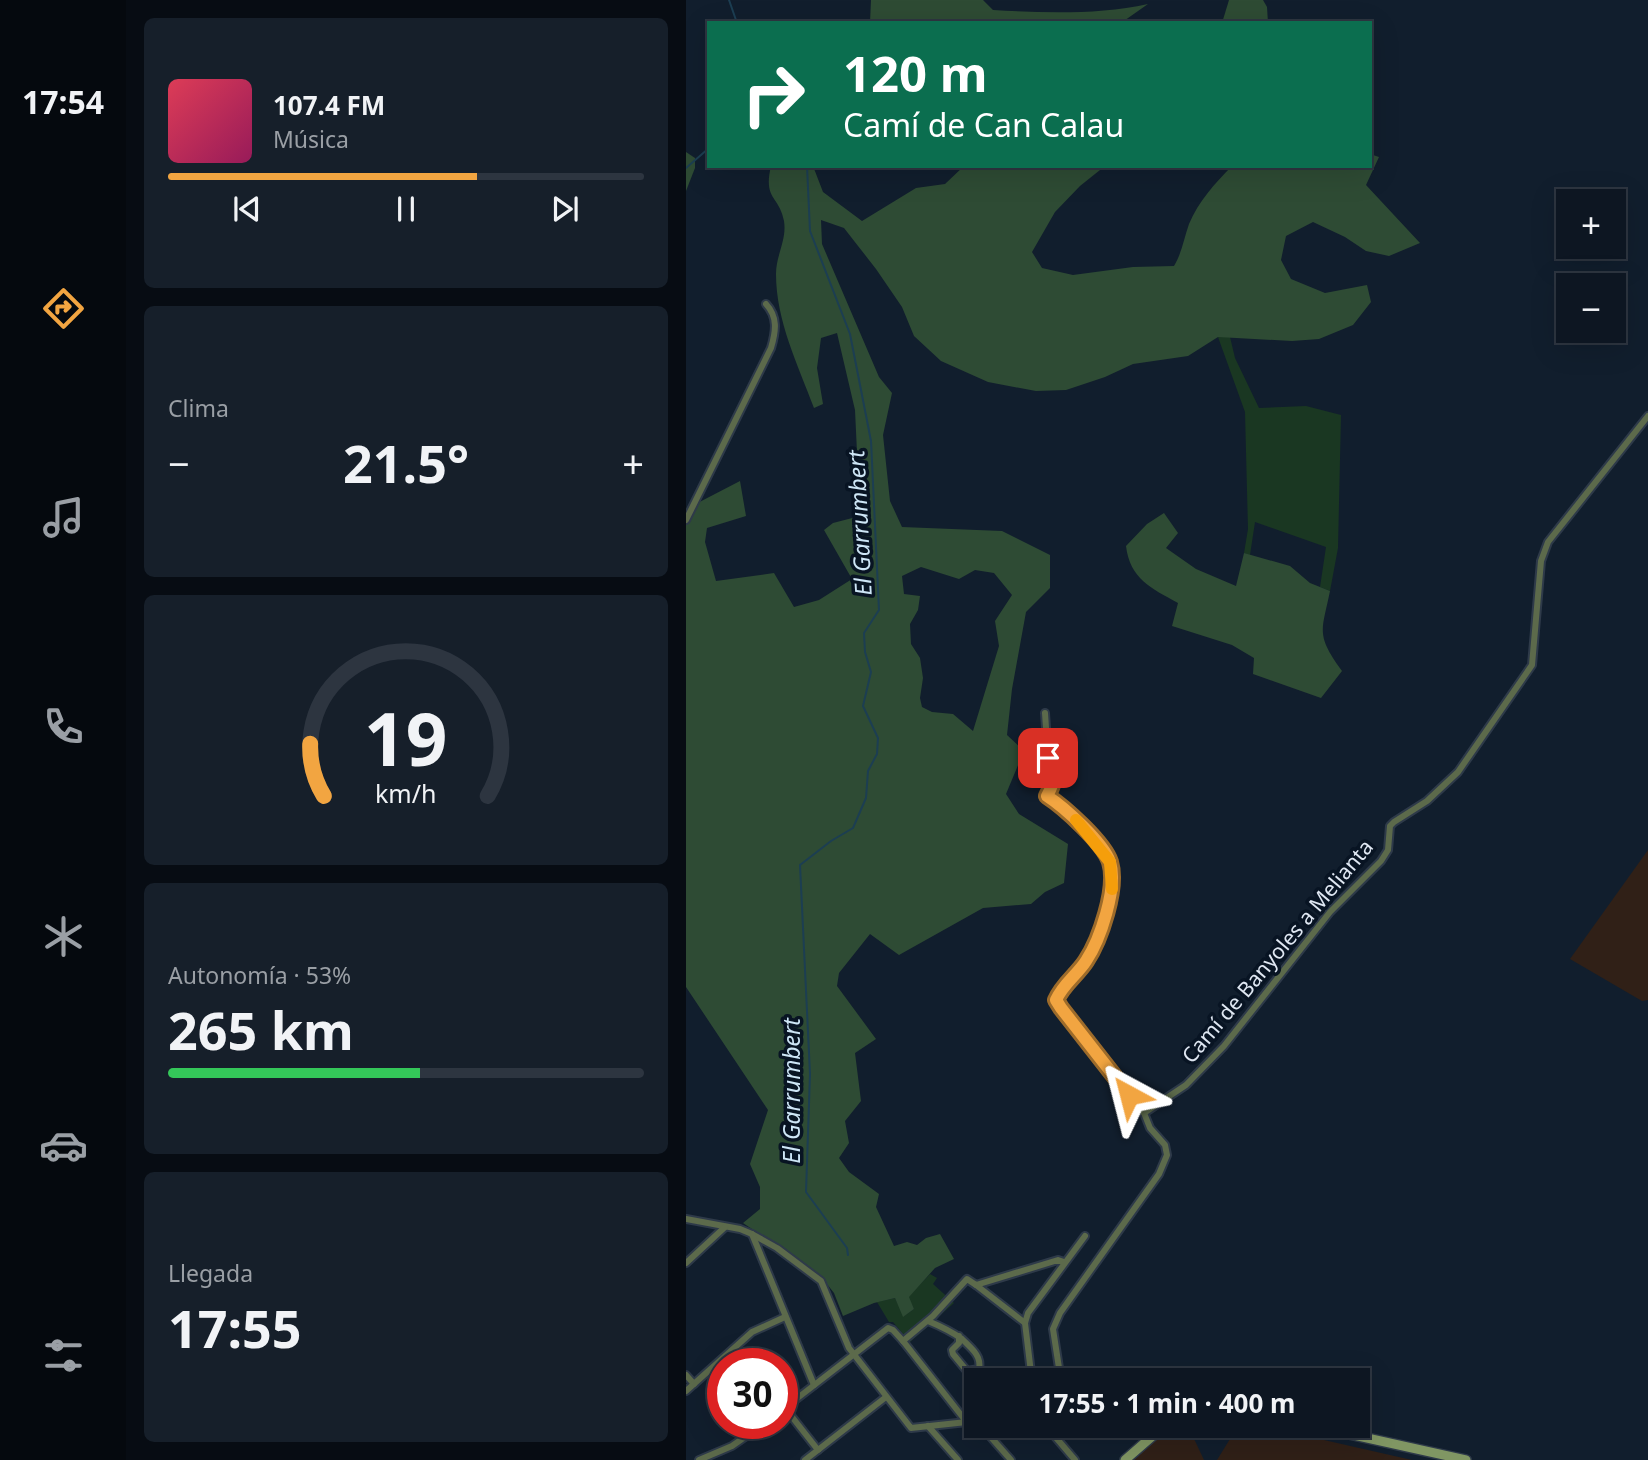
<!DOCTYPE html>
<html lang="es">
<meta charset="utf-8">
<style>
body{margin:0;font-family:"Noto Sans",sans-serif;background:#161f2a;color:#f1f3f6;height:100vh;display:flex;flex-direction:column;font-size:26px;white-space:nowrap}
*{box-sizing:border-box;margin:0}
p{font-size:23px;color:#9a9fa5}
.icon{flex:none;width:38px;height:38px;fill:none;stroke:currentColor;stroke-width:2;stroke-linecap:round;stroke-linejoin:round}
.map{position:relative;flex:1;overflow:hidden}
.sheet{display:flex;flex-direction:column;gap:18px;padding:18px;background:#070c13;width:560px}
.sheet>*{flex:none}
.hud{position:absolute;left:21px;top:21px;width:665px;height:147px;border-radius:0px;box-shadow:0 7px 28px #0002,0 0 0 2px #2d3540;background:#0b6e4f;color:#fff;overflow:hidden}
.tools{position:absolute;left:870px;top:189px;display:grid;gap:14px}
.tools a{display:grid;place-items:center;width:70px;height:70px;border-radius:0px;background:#0d1622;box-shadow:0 7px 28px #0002,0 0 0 2px #2d3540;font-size:35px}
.speed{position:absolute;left:21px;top:1348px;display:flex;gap:14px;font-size:35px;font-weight:700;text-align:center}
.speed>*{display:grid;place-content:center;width:91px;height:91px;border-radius:50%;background:#0d1622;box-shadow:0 7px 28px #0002,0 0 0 2px #2d3540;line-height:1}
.speed .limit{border:10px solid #d22;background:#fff;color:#111}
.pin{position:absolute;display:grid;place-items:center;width:60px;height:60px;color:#fff;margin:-30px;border-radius:14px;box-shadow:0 4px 10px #0006}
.me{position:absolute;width:77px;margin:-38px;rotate:322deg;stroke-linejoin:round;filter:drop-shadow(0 0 5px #0008)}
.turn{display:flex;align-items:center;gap:24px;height:147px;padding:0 21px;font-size:32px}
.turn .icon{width:91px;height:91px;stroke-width:2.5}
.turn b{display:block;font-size:49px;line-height:60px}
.big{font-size:52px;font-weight:700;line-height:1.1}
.sheet .card{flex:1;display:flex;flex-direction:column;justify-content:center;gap:10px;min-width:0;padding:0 24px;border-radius:10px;background:#161f2a}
.sheet .dial{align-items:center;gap:0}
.dial svg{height:182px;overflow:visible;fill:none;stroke:#2d3540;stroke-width:7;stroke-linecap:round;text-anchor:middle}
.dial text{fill:#f1f3f6;stroke:none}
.song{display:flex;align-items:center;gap:21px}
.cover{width:84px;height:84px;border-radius:10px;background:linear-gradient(135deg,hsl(350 70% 55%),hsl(330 70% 35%))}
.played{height:7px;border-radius:4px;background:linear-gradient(90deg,#f2a541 65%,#2d3540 65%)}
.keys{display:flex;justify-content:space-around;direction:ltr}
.heat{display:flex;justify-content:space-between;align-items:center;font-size:38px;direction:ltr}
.charge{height:10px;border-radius:5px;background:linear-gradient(90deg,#34c759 53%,#2d3540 0)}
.trip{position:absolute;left:278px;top:1368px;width:406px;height:70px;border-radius:0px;background:#0d1622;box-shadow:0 7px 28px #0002,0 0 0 2px #2d3540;font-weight:700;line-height:70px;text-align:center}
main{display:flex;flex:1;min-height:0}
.dock{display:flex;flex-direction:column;width:126px;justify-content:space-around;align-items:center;background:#05090e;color:#9a9fa5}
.dock .icon{width:49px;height:49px}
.dock .on{color:#f2a541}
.dock b{font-size:32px;color:#f1f3f6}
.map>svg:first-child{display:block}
.industrial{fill:#302017}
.green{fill:#1a3722}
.forest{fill:#2e4b34;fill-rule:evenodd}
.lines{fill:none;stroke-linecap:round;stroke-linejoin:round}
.stream{stroke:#1c3e52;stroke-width:2}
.street-casing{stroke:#2e3a49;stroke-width:10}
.secondary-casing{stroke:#2e3a49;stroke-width:12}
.street{stroke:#5c6a4b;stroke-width:6}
.secondary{stroke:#809663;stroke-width:9}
.route-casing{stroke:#9d6b2a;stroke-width:18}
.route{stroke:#f2a541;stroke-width:12}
.slow{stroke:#f59e0b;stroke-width:12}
.labels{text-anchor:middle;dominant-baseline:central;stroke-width:7;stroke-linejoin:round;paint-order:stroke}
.street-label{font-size:21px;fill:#dfe7f2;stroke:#081423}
.water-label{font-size:23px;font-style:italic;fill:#cee6f6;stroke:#081423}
</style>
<main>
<nav class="dock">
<b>17:54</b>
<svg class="icon on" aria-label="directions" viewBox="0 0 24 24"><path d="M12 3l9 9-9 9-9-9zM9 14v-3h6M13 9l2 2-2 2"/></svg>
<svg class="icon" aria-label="music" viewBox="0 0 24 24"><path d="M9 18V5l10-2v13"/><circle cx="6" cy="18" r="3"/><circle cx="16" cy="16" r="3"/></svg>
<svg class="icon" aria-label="phone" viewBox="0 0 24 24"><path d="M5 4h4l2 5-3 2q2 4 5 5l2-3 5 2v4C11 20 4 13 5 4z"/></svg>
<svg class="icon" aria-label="climate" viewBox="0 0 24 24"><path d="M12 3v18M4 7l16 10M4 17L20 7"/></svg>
<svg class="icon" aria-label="car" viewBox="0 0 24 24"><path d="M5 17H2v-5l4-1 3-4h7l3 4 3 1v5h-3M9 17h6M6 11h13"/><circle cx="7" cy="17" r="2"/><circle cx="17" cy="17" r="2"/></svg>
<svg class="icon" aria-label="filters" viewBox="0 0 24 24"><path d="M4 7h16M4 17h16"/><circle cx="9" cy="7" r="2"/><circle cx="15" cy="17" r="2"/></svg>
</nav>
<section class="sheet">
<div class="card">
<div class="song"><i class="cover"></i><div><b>107.4 FM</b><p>Música</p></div></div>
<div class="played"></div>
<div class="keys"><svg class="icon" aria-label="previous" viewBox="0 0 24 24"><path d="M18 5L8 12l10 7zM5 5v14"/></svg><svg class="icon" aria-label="pause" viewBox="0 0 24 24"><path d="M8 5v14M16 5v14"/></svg><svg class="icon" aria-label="next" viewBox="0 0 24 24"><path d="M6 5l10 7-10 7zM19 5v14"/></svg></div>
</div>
<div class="card"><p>Clima</p>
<div class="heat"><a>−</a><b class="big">21.5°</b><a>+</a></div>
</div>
<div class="card dial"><svg viewBox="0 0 100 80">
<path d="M14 69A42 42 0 1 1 86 69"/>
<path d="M14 69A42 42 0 0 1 8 46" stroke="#f2a541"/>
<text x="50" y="56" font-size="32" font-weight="700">19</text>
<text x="50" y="72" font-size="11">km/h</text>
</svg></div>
<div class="card"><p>Autonomía · 53%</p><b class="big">265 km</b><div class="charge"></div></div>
<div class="card"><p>Llegada</p><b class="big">17:55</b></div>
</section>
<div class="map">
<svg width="962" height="1460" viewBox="0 0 962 1460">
<rect width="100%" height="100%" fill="#111e2d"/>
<g class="industrial">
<path d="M962,850V1000L956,1001L884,959Z"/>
<path d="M478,1426H502L518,1460H439Z"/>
<path d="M552,1426H576L726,1460H531Z"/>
</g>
<g class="green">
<path d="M532,337H544L549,358L573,408L620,406L655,415L652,548L644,591L634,587L640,547L569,522L564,555L558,553L562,529L559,412Z"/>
<path d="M244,1274L251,1278L247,1284L268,1303L224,1342L207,1322H203L191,1302L209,1298L218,1316L228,1309L222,1297Z"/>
</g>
<g class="forest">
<path d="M185,0H297L307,10C358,13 412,15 462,4L435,23H184Z"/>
<path d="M543,0H577L581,7L582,23H536Z"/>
<path d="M0,152L9,158V168L0,191Z"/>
<path d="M684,154L693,157L680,185L734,243L703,256L680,251L659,237L627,222L600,236L595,260L605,279L639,293L681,285L685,302L667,325L633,339L606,341L532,337L502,356L447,364L419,377L380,390L350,391L302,382L255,361L228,336L216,307L190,269L158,228L135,220L136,244L193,377L206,393L197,435L204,501L216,527L316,531L364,555V588L340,612L326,689L321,735L338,751L320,794L333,814L382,844L378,883L359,892L345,904L297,908L213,955L184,934L153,973L151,986L190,1039L169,1053L175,1101L159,1121L163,1143L153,1158L163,1172L193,1194L190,1207L208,1246L221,1242L231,1245L240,1238L254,1234L268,1259L249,1268L223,1297L228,1309L217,1317L209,1298L188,1303L157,1316L148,1293L133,1274L57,1223L74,1209V1187L64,1164L82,1110L0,987V509L54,481L60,516L21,528L19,542L30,581L88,573L108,607L133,600L166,579L138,530L147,523L174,516L169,410L151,333L135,338L131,368L137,404L128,408C112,365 90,321 90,274C90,255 101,240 98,221C93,195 77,200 85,166H127L137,192L176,221L230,188L259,184L278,166H419L394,186L369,212L346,252L356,268L387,275L447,267L488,266C496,253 498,238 503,224C512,202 529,183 546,166H684ZM235,567L273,579L289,570L308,573L326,595L309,621L313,646L287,731L267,714L246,712L236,707L234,698L237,678L234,658L225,644L224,624L232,610L234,596L218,594L216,576Z"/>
<path d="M478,513L492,533L480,548L510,569L550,586L558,553L604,566L624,583L644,591C636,631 629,634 656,671L635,698L567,674L568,658L546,645L486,626L492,603C465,588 444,579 440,546L461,524Z"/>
</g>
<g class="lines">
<g class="stream">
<path d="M43,0L51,23"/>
<path d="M121,166L124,231L164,334L185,441L193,610L178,633L179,652L185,672L177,706L192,738L191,754L182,771L180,798L167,828L145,841L114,865L124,1074L120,1192L161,1248L162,1255"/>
<path d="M0,168L23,148"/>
</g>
<g class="street-casing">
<g id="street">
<path d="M0,520L85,348C90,331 92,317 80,304"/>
<path d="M359,713L362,758L368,769L369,780L361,796C378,807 418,843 424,862C432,888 414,940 400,961C391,975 377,984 371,1000L375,1008L458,1113L464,1128L479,1145L481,1155L473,1174L374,1313L367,1329L375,1381"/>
<path d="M458,1113L500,1085L538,1046L644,912L695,861L702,850L704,826L708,822L741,801L772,772L846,665L855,561L862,542L962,416"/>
<path d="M0,1219L54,1229L66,1234L91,1248L135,1281L163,1348L225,1428L290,1421"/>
<path d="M66,1234L128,1385"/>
<path d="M0,1263L39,1227"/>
<path d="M290,1285L339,1323"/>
<path d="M242,1321C254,1326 265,1331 276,1339C285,1348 296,1356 293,1369L281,1371L267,1354L266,1350L273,1343V1336"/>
<path d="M217,1341L247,1316L281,1279L290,1285L372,1260L378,1262"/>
<path d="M0,1375L8,1384"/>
<path d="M346,1381L339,1323L342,1313L399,1236"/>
<path d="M0,1391L66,1332L99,1317"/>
<path d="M99,1408L132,1450"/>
<path d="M96,1410L202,1328L207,1330L217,1341L279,1420"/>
<path d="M242,1426L272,1460"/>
<path d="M295,1426L325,1460"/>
<path d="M360,1426L389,1460"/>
<path d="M13,1460L46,1446L79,1423"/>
<path d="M119,1460L200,1397"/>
</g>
</g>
<g class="secondary-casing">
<g id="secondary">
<path d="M627,1426L780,1460"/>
<path d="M439,1460L478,1426"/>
</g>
</g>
<use href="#street" class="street"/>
<use href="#secondary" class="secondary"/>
</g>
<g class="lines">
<g class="route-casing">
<path id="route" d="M362,758C371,775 370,779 361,796C378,807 418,843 424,862C432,888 414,940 400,961C391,975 377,984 370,1000L375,1008L443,1095"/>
</g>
<use href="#route" class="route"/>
<path class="slow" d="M390,820L424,862L426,889"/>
</g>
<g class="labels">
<g class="street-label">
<text transform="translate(591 951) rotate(-50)">Camí de Banyoles a Melianta</text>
</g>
<g class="water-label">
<text transform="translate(173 523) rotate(-93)">El Garrumbert</text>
<text transform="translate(105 1091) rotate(-90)">El Garrumbert</text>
</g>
</g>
</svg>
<div class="tools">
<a>+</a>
<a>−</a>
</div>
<div class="speed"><div class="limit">30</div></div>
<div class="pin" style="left:362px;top:758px;background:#d93025"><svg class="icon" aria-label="arrive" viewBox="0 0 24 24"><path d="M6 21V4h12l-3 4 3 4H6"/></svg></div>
<svg class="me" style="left:443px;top:1095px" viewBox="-20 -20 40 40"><path d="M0-17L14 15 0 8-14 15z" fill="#f2a541" stroke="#fff" stroke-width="4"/></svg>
<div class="trip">17:55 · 1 min · 400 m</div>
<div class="hud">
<div class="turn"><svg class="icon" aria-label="right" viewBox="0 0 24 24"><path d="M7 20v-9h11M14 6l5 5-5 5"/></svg><div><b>120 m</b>Camí de Can Calau</div></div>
</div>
</div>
</main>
